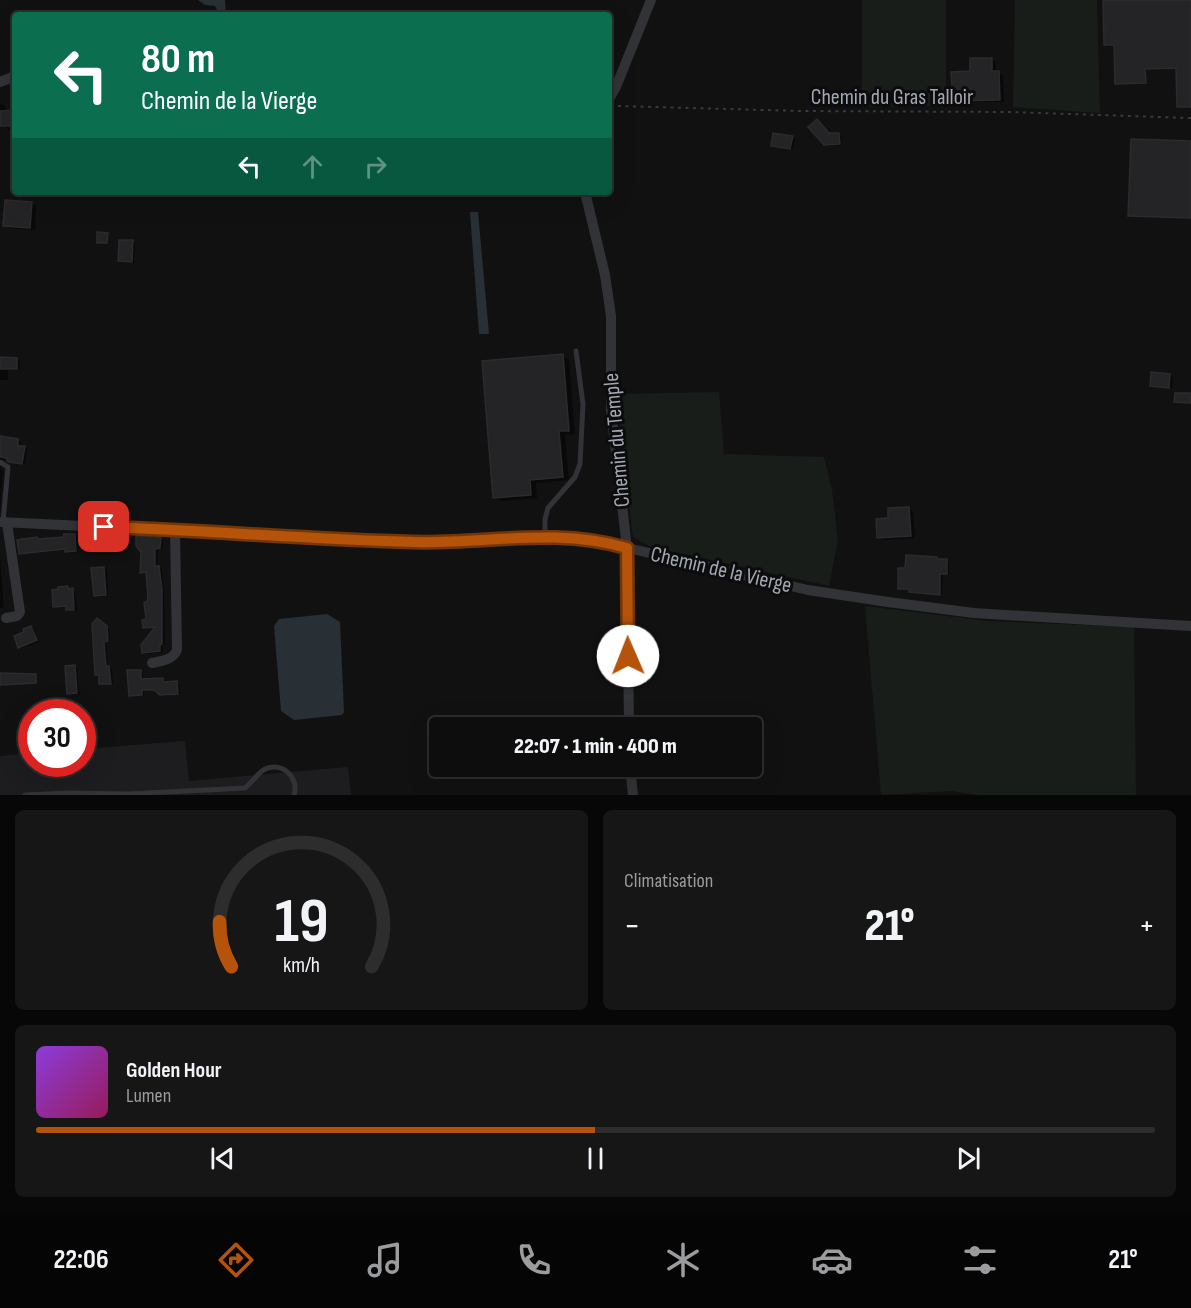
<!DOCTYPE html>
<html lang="fr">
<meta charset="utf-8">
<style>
body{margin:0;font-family:"Sofia Sans Condensed",sans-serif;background:#161617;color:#f1f3f6;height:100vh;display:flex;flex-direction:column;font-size:22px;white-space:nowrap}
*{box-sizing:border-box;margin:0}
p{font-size:20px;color:#9a9c9e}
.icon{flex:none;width:33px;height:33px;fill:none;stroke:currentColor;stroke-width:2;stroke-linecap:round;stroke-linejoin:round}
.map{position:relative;height:795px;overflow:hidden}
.drawer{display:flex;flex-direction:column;gap:15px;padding:15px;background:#070708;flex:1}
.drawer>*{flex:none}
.banner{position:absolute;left:12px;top:12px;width:600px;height:183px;border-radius:6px;box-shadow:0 6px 24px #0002,0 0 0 2px #2d2d2e;background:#0b6e4f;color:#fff;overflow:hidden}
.speed{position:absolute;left:18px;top:699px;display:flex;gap:12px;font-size:30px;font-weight:700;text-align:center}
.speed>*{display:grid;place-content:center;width:78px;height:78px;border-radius:50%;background:#0d0d0e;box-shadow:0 6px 24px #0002,0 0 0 2px #2d2d2e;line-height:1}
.speed .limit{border:9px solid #d22;background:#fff;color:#111}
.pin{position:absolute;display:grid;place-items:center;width:51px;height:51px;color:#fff;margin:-26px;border-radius:12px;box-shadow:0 3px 9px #0006}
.me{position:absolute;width:66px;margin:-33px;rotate:359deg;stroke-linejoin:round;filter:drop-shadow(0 0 4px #0008)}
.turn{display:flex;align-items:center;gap:21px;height:126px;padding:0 30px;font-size:27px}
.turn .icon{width:78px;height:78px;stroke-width:2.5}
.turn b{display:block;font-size:42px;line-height:51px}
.lanes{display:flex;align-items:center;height:57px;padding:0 30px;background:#0003;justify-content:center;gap:30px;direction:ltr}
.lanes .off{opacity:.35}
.big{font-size:45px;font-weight:800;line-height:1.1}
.drawer .widget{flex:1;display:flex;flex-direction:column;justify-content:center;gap:9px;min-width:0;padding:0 21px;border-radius:9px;background:#161617}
.drawer .dial{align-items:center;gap:0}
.dial svg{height:156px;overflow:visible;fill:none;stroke:#2d2d2e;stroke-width:7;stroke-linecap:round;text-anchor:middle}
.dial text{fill:#f1f3f6;stroke:none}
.song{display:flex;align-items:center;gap:18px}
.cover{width:72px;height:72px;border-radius:9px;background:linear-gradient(135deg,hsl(270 70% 55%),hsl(330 70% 35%))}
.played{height:6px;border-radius:3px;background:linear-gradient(90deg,#b45309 50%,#2d2d2e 50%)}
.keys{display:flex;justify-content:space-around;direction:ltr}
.heat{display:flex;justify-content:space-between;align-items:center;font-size:33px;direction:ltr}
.drawer .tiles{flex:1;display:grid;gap:15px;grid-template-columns:1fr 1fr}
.widget:last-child{grid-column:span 2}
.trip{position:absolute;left:429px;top:717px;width:333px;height:60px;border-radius:6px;background:#0d0d0e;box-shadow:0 6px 24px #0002,0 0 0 2px #2d2d2e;font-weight:800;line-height:60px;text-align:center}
.menu{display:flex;height:96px;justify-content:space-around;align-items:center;background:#050506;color:#9a9c9e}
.menu .icon{width:42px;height:42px}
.menu .on{color:#b45309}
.menu b{font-size:27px;color:#f1f3f6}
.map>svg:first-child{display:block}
.built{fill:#1d1d1f}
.green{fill:#181d19}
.water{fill:#282f35}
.shadow{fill:#0007}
.building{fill:#242426;stroke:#2b2b2e;stroke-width:1.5}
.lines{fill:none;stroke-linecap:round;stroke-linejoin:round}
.path{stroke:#383a3e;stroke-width:2;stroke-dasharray:3 4.5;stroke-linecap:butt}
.lane{stroke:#323337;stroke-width:5}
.street{stroke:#323337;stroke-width:10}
.route-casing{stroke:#753606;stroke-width:15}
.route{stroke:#b45309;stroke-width:10}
.labels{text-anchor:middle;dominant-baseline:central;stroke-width:6;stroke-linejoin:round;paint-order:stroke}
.street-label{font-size:22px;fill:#a3a7b3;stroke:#0c0c0d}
</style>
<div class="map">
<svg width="1191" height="795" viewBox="0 0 1191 795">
<rect width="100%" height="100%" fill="#111112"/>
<path class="built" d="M185,741L189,781L348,767L351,795H0V756L31,753L32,764H82L83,749Z"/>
<g class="green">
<path d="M862,0H946V106L862,107Z"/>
<path d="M1015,0H1097L1100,113L1013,107Z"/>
<path d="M719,392L724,454L824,457L832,490L838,540L829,586L651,547L633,537L616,394Z"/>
<path d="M865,606L988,621L1134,627L1136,795H977L953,791L881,795Z"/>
</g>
<g class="water">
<path d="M198,0H225L226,15H220L215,6L205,5Z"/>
<path d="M470,212H478L489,334H479Z"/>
<path d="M327,614L340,622L344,712L342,715L294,720L281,711L274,626L279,619Z"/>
</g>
<g class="shadow">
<path d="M992,60L996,62V73L1003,75L1004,102H963L958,100V89L953,86Z"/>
<path d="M0,104L5,106L6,112H15V131H9L6,127H0Z"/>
<path d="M839,134L841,136L842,145L829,146L825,144L830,135Z"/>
<path d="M792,137L795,139L793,149L776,147Z"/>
<path d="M31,203L36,206L35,230L9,228L5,225Z"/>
<path d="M132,242L135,243L134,263L123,262L120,261Z"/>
<path d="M562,356L569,360L575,434L565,435L569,480L536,483L537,498L501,501L494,497Z"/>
<path d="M0,359L20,361L19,370H8V380H0Z"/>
<path d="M1170,376L1173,377L1172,388L1151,385Z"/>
<path d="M0,439L21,442L20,447L27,449L25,464L14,463L5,458L0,461Z"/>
<path d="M0,467L3,471L0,511Z"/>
<path d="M909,509L913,511L915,538L883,540L878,537L890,520Z"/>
<path d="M74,536L77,537L78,552L70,553L66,550L23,554L20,553L37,538L40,540L66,538Z"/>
<path d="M160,539L163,540V549H158L157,567L162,569L164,592L165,645H162L163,652L146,654L143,652L157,628L144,627L147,621L149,597L147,573L142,572Z"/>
<path d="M0,558L4,608H0Z"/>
<path d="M937,558L949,562V575H943L942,595L913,593L910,590L899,588Z"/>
<path d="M104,568L107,570L108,596L98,597L96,596Z"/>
<path d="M67,588L75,591L77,611H71L68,607L55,606Z"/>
<path d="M100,621L109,629L110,642H106L108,667L112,669L113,685L101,683L100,676L97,674Z"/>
<path d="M31,627L34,629L39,642L22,648L20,646Z"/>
<path d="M74,667L77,668L79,694L72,695L69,693Z"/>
<path d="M140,671L143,673V680L163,679L165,683L179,684L180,694L164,696L157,691H144V696L131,695Z"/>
</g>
<g class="building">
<path d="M1103,0H1191V107H1177L1176,68L1145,69L1146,83L1115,84L1114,45H1104Z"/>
<path d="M970,58H992V71H999L1000,100L957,101V87H952L951,72L970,71Z"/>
<path d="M15,110V126H0V111Z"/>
<path d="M817,119L829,133H839L840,144L824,145L808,127Z"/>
<path d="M773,133L793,136L790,149L771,146Z"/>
<path d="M1131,139L1191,141V218L1128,216Z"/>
<path d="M5,200L32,202L30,228L3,226Z"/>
<path d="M97,232L108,233L107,243H97Z"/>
<path d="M119,240H133L132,262L118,261Z"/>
<path d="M563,354L569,431H559L563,477L530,480L531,495L493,498L482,361Z"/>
<path d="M0,357L17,358V369H0Z"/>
<path d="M1151,372L1170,374L1169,388L1150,386Z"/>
<path d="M1175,393H1191V403L1174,402Z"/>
<path d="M0,436L18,439V446H25L22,464L9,462L7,461V458L0,457Z"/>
<path d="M909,507L911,536L877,538L876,519L888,518V508Z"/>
<path d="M64,534H75L76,551L65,552V549L19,554L17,540L37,537L38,539L64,537Z"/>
<path d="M136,536L161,537L160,548L155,549V566H159L162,589V644L160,645V651L142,653L141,645L155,627L143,628L142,620L146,619L144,602H147L148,597L146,572L140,573L141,552L136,546Z"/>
<path d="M906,555L937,557V559H947V574H940V595L909,592V589H898V568H905Z"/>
<path d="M104,567L106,595L94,596L91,568Z"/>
<path d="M68,586V589L73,588L74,610H66V606L53,607L52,590L58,589V587Z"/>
<path d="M97,618L107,626L108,641L104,642L106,666H109L111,684H99V675H95L92,624Z"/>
<path d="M31,626L37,640L18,648L14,636L24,632L23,629Z"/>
<path d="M75,665L77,693L67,694L65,666Z"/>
<path d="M127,670H141V679L163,678V682L177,681L178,694L160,695L154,690H142V695L129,696Z"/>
<path d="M0,673L36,674V683L0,685Z"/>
</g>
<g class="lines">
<path class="path" d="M618,106L801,111L1010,112L1191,118"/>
<g class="lane">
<path d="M0,462L8,467L3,522"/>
<path d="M545,537V519L548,508L575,477L580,464L583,404L576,351"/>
<path d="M25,795L68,793L128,794L245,788C251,783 257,775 262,771C279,759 300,776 294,795"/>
</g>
<g class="street">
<path d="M0,82L15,76"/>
<path d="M609,99L616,87L651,0"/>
<path d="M585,192L605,275L611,316V410L627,548L629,728"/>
<path d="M0,522L415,542L529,537H568L615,545L808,590L888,602L974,613L1191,626"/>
<path d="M6,618L17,616L20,612L7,523"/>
<path d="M152,663C161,661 173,660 177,650L175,529"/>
<path d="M630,766L633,795"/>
</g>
</g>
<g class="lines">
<g class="route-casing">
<path id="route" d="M104,527C207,530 310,540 414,542C488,544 553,527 627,548L628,656"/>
</g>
<use href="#route" class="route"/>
</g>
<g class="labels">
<g class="street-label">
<text x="892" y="97">Chemin du Gras Talloir</text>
<text transform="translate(617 440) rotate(-95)">Chemin du Temple</text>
<text transform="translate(721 570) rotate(13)">Chemin de la Vierge</text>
</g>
</g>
</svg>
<div class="speed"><div class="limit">30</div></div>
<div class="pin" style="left:104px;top:527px;background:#d93025"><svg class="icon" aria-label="arrive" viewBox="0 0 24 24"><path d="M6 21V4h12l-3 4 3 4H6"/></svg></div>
<svg class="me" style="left:628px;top:656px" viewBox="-20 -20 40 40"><circle r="19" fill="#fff"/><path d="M0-13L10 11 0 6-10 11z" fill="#b45309"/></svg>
<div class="trip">22:07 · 1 min · 400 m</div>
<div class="banner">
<div class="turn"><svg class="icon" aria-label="left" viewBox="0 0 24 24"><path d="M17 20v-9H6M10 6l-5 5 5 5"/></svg><div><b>80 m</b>Chemin de la Vierge</div></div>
<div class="lanes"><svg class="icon" aria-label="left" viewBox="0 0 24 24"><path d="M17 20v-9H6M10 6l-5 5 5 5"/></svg><svg class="icon off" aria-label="ahead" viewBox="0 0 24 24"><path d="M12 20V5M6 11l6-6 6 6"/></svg><svg class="icon off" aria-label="right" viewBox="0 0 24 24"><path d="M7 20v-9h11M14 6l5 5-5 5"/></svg></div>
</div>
</div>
<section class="drawer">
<div class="tiles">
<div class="widget dial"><svg viewBox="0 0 100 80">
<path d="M14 69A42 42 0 1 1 86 69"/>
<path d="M14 69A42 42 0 0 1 8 46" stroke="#b45309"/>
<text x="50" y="56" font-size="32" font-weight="700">19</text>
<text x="50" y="72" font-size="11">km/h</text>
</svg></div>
<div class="widget"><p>Climatisation</p>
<div class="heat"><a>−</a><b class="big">21°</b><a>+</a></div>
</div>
<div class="widget">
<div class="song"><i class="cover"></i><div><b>Golden Hour</b><p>Lumen</p></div></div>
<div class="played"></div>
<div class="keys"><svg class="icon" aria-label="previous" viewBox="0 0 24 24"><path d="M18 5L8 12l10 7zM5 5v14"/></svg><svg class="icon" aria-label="pause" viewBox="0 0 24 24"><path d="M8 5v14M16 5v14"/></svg><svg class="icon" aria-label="next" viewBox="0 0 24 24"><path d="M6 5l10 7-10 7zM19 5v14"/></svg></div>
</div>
</div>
</section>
<nav class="menu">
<b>22:06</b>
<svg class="icon on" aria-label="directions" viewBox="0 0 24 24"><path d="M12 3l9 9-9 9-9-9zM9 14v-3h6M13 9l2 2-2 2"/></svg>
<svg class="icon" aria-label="music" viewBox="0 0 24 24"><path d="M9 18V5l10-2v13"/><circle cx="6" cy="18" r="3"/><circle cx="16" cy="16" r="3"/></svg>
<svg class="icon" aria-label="phone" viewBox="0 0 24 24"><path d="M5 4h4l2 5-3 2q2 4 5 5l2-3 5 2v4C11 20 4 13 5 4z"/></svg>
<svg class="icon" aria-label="climate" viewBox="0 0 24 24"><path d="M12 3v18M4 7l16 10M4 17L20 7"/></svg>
<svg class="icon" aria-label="car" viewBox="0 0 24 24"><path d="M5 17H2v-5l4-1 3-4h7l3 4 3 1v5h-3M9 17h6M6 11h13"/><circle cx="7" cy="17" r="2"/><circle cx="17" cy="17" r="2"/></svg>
<svg class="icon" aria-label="filters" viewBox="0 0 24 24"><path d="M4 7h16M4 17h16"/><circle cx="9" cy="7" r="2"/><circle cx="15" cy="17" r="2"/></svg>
<b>21°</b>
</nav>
